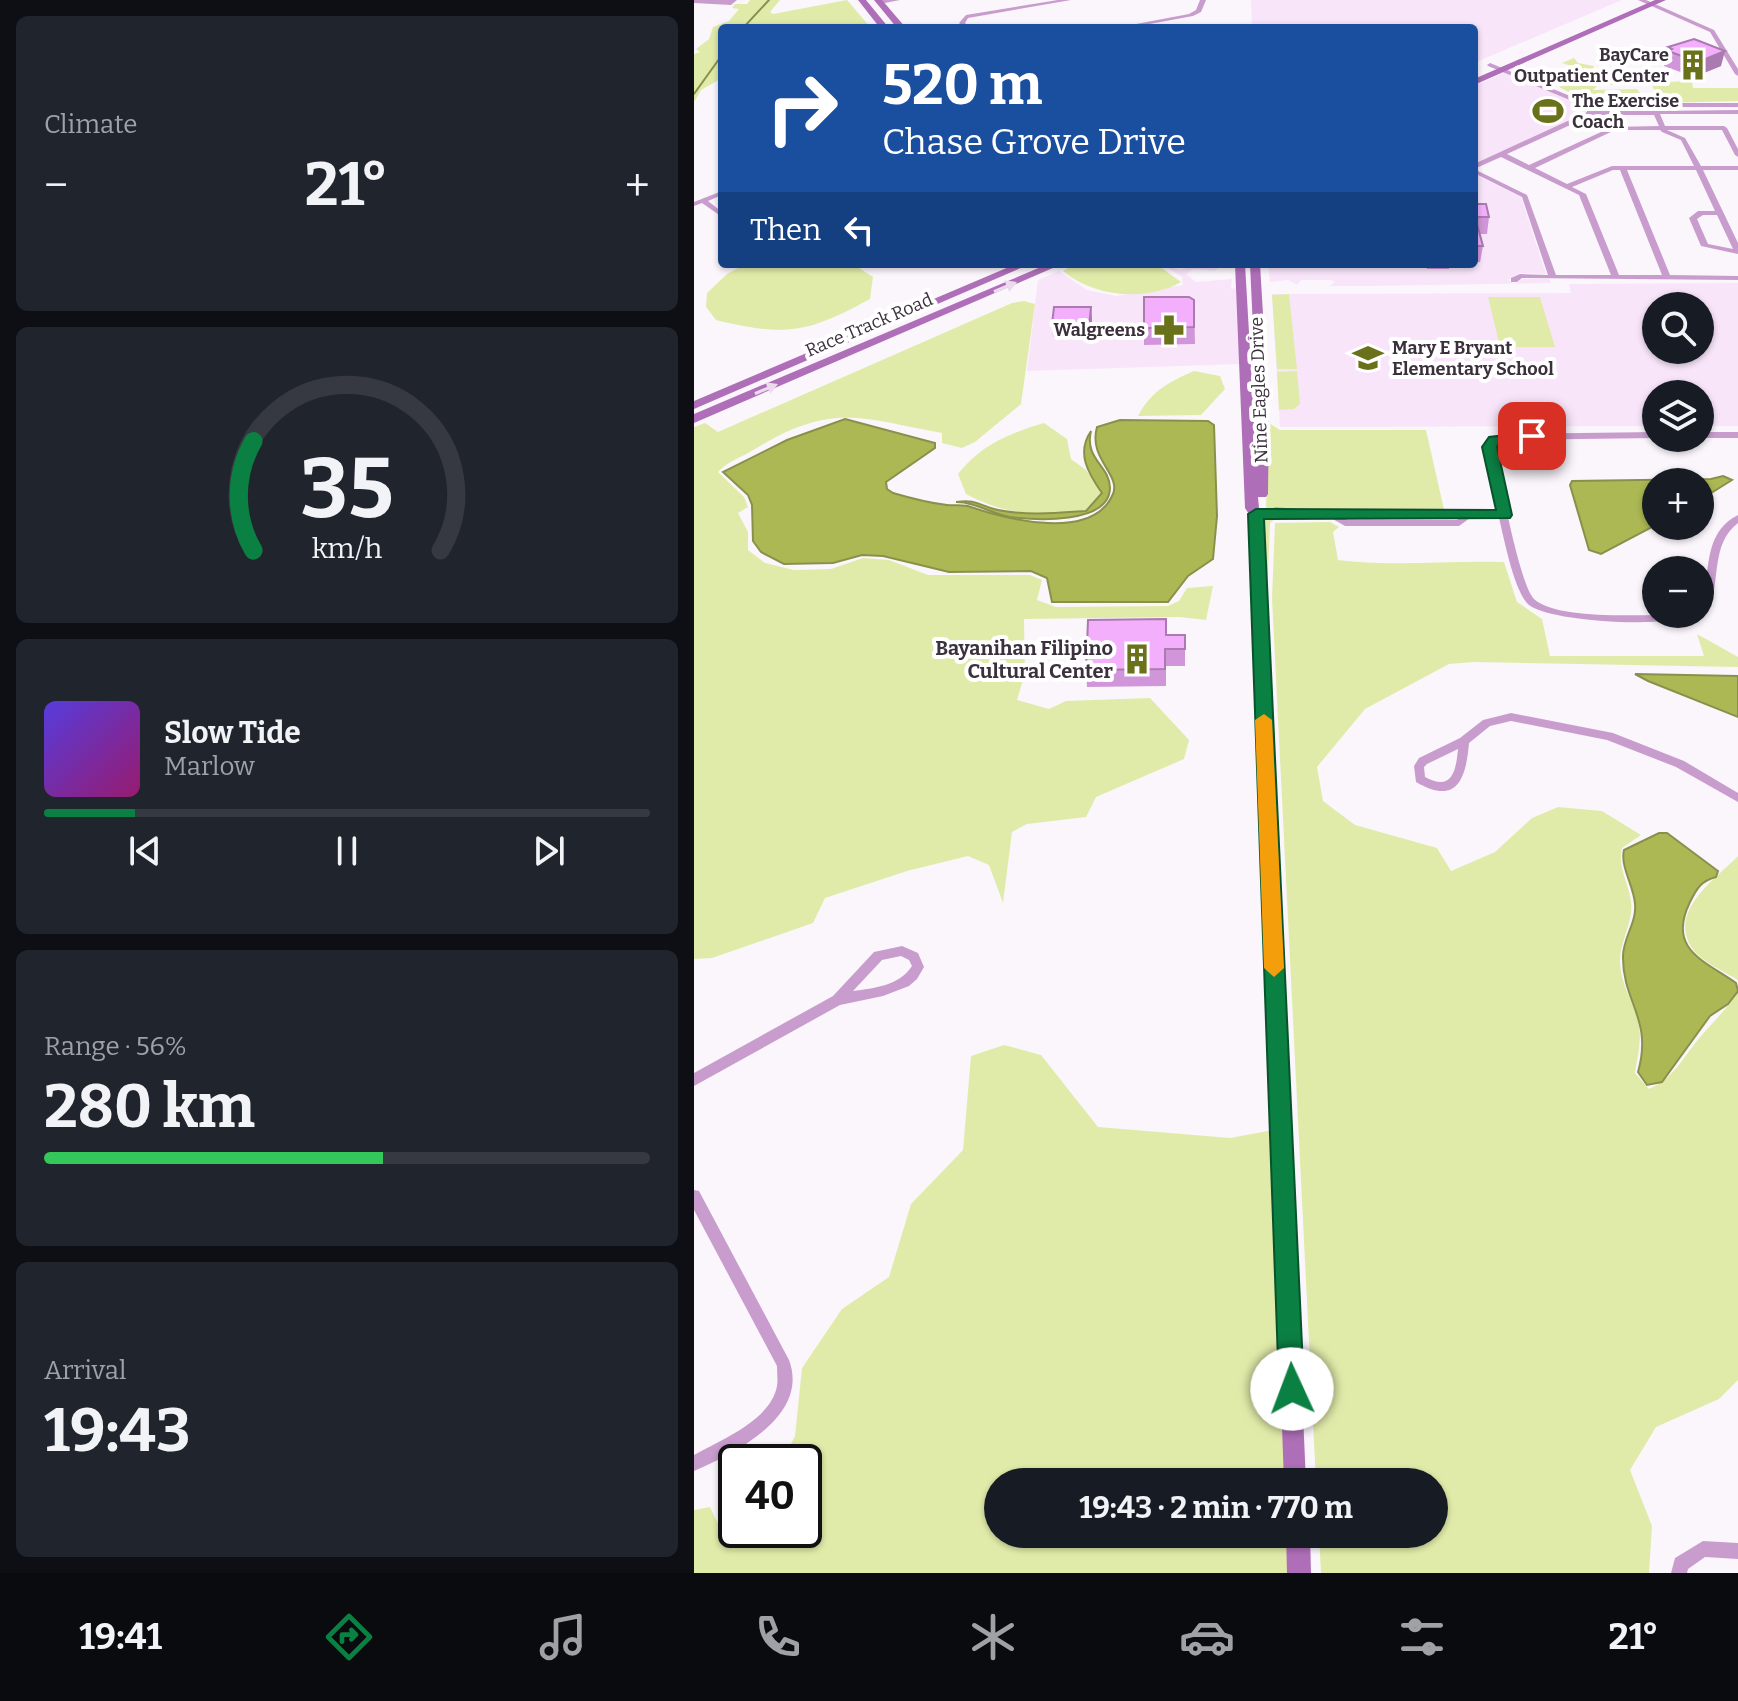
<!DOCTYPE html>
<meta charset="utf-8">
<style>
body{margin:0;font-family:Bitter,serif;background:#20242c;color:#f1f3f6;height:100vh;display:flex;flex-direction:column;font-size:30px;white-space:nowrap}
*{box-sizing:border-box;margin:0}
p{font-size:26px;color:#9ea1a6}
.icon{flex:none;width:44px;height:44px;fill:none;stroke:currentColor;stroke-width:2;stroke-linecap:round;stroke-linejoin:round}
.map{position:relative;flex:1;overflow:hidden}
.sheet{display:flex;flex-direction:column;gap:16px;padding:16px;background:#0d0f14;width:694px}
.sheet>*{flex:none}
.banner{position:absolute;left:24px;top:24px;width:760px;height:244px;border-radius:8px;box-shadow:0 2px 6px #0004;background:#1a4fa0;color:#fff;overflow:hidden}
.tools{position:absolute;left:948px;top:292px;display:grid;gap:16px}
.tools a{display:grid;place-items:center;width:72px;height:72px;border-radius:50%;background:#171b24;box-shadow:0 2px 6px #0004;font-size:40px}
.speed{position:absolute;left:24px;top:1444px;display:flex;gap:16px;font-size:40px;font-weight:700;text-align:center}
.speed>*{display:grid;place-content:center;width:104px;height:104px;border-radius:50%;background:#171b24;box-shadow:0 2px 6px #0004;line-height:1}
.speed .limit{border:4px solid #111;border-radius:12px;background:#fff;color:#111}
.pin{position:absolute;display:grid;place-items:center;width:68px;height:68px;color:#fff;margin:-34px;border-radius:16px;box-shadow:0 4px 12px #0006}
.me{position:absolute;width:88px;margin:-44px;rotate:358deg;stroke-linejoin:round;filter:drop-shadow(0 0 6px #0008)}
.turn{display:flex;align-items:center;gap:28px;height:168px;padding:0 32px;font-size:36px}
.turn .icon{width:104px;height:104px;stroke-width:2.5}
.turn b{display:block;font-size:56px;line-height:68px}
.then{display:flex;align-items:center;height:76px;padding:0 32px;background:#0003;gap:16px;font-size:30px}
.big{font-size:60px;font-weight:700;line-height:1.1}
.sheet .widget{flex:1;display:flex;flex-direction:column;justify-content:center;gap:12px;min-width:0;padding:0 28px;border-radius:12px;background:#20242c}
.sheet .dial{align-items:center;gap:0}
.dial svg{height:208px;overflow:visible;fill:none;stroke:#363941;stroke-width:7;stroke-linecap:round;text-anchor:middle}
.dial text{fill:#f1f3f6;stroke:none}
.song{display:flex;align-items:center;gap:24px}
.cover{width:96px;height:96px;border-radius:12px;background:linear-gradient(135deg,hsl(250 70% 55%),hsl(320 70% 35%))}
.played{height:8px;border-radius:4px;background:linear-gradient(90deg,#0b8043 15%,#363941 15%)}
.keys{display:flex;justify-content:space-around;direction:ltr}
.heat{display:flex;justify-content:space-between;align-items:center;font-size:44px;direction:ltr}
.charge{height:12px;border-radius:6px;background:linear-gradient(90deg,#34c759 56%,#363941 0)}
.trip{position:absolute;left:290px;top:1468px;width:464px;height:80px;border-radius:40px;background:#171b24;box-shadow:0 2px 6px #0004;font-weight:700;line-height:80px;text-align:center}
.tabs{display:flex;height:128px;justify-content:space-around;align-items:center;background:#090b0e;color:#9ea1a6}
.tabs .icon{width:56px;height:56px}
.tabs .selected{color:#0b8043}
.tabs b{font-size:36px;color:#f1f3f6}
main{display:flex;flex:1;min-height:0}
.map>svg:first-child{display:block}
.built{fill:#f8e5fa;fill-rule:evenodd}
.green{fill:#e1eba9}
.water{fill:#acb853;stroke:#8a904c;stroke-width:2}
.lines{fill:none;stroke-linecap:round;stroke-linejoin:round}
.stream{stroke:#8a904c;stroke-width:2}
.street{fill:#c89dce;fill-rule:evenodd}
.secondary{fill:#af6fb8;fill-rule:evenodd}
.wall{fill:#d196d9}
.shaded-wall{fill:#aa7ab0}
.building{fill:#f3affc;stroke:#aa7ab0;stroke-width:2}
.oneway{fill:#ebdbed}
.route{fill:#0b8043;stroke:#07532c;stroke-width:2}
.slow{fill:#f59e0b}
.labels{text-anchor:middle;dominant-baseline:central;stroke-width:8;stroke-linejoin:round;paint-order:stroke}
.far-poi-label{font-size:18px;font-weight:bold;fill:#3b313c;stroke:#fff;text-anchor:end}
.far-street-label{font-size:18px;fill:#3b313c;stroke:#fff}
.poi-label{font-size:20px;font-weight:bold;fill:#3b313c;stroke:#fff;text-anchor:end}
</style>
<main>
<section class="sheet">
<div class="widget"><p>Climate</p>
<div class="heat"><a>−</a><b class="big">21°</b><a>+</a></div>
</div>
<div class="widget dial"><svg viewBox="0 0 100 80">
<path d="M14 69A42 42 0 1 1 86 69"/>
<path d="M14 69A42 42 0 0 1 14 27" stroke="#0b8043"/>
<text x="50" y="56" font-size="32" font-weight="700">35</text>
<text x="50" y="72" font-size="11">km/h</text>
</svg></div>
<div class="widget">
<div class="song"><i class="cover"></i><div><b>Slow Tide</b><p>Marlow</p></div></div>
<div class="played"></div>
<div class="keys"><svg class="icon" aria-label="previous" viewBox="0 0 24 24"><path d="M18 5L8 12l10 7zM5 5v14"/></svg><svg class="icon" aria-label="pause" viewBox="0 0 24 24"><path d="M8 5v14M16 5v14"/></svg><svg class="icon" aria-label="next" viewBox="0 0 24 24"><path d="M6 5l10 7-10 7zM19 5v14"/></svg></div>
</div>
<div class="widget"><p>Range · 56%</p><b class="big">280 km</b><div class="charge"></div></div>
<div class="widget"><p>Arrival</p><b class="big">19:43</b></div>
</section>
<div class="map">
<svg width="1044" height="1573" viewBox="0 0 1044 1573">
<rect width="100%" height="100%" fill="#fbf6fc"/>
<g class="built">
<path d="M557,0H928L780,63V28H554L558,25Z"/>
<path d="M810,73L888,105L892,112L780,164V86Z"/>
<path d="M780,174L827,197L852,274L826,273L814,280L820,284L829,279H855L857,283L672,286H635L641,282L637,280H607L603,285L594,280L576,282L574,264H780Z"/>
<path d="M468,264L486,270L491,268V264H529L521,271L499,269L492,274L502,282L538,279L537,289L542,288L547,364L333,371L344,280L365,271L393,290L422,296L489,285L488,277Z"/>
<path d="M1044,283V426H1006V394H962V426L586,427L578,294L877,293L875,284ZM962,306H1006V350H962Z"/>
</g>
<g class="green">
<path d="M56,0H86L76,12L79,14L153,0L177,28H28V73L23,81L7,90L0,102V54L6,52L2,49L15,39L19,27L35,21L45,9L38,8L41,4H53Z"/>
<path d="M880,58L884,63L900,66L899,69L916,72L911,75L922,84L998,81L999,88H1044V101L966,103L958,85H917L902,77L903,74L868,63Z"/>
<path d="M887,77L906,83L899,90L943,89L952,101H892L865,87Z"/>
<path d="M52,264H159L179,277L176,299C114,333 91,337 22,320L12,307L13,293L33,274Z"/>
<path d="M381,264H462L487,282C452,302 399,297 369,271Z"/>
<path d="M595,294L603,369H583L578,295Z"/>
<path d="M794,297H846L861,347H806Z"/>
<path d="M330,301L341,304L327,404L281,442L268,448L248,443V433C166,418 138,402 61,449C50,456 32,462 24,472L50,497L54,507L44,513L54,532V550L71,563L100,570L137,569L169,558L195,560L234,575H336L348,580L343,600L362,607L474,606L485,601L493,588L519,586L512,620L486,617L330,619L331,673L323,700L355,709L372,701L456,698L495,740L490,759L402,797L392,817L333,824L318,832L309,903L295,865L274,856L213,871L131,898L119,923L18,958L0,959V427L11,423L24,432L318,303Z"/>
<path d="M500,371L526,376L531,389L507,415L444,416C457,391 475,382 500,371Z"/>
<path d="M603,371L606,404L600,409L585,410L583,372Z"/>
<path d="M350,423L373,439L377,459L392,470L409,493L392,511C344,515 316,517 272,494L264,474C288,444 314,434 350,423Z"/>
<path d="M575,423L586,430H732L751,514L635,511L636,519H581L576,523L573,598L591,981L588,977L568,515L572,509Z"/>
<path d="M636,522L645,527L639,532L644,560C699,567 754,560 810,562L823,602L848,619L856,656H1010L1003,634L1044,657V667L780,662L755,664L671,709L623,767L629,801L661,825L743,848L757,871L801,852L838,818L864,807L908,811L947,835L928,848C923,867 935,883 937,902C940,921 925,943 926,963C927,984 937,998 943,1017C949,1036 944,1054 941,1073L955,1089C981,1078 990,1055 1008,1035C1021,1020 1034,1008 1044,991V1380L1025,1399L962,1427L936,1470L958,1526L955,1573H627L625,1534H740V1482H622L578,598L581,523Z"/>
<path d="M1044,856V980C1031,972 1006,961 998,948C974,910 1022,879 1044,856Z"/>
<path d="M310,1045L347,1055L404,1127L536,1138L579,1130L592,1482H304V1534H594L595,1573H0V1510L16,1507L29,1534L42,1520V1530H110V1462H88L101,1436L108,1368L148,1309L195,1277L217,1204L269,1150L277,1056Z"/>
</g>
<g class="water">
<path d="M151,419L241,443V448L192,482L193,489L199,493C216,498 235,503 253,505C261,506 270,504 277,507C312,519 399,542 419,494C427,474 394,459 403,427L426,420L514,421L520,425L523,516L519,559L494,576L474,602H358L353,578L337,571L255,572L189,556L168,555L139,563L90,564L67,552L59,541L58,505L54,495L29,472L93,440Z"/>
<path d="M397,431C390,459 416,466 416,488C415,525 340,520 316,517C297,514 282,502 262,502C284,499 285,506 304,510C334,516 363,513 392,511L408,493C394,473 382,453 397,431Z"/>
<path d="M1029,476L1038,480L1006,500V482H962V525L907,554L895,550L876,485L878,481L1017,479Z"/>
<path d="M941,674L1044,676V717L954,681Z"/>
<path d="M965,833H973L1024,871L1022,877C1007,881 1003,888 996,902C973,949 1009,960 1042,983L1044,991L1034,1004L1016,1016L968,1082L953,1085L944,1072C959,1019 929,1003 929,958C928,939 943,923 941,904C940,886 926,867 930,850Z"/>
</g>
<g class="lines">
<g class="stream">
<path d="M49,28L75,0"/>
<path d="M0,94L28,55"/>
</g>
<g class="street">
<path d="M0,0H43L37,5L0,3Z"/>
<path d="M206,0L186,4L183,2L188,0Z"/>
<path d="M364,0H377L274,18L271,23L276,28H270L265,23L272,15Z"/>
<path d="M506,0H512L507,12L499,16L434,28H421L495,14L502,10Z"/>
<path d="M944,0H952L1020,30L1044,69V76L1041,74L1016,32Z"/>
<path d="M796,63L893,103H1044V107H963L965,111L1044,110V114H966L971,126H1030L1033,128L1044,149V157L1041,155L1028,130H973L991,138L1007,166H1044V170H1009L1044,243V254L1007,246L995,218L1004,211H1021L1002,170H933L976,275L1044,276V280L828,278L823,282H817V278L826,274L854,275L828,197L780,173V169L833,195L862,275H917L885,195L807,157L780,169V164L893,112L892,108H896L899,111H958L957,107L890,106L794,66L793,65ZM898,115H960L965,126L918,127L835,165L813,154ZM921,130H966L968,132L987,140L1000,166H918L873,184L841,168ZM919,170H926L968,275H925L892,194L878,187ZM1009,215H1023L1039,249L1014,244L1003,219Z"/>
<path d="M27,90L28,94L25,93V91Z"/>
<path d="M28,191V195L14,201L28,212V217L8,203L0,206V202Z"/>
<path d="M962,432V438L816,440L803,442L800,447C805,473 825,584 840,599C865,622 963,614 997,614C975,629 857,622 835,605C820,592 810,538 805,518H776L765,526H651L637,518L583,513L577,517L572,514L581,507L638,512H804L792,447L797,438L816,434ZM650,518H765L763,520H653Z"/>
<rect x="1006" y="432" width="38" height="6"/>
<path d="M1044,515V523C1016,544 1027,583 1014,612L1006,614H1005C1006,607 1010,599 1011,590C1015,561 1014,530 1044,515Z"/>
<path d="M817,713L919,733L990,761L1044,793V802L982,767L913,740L817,721L796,726L775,743C772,779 763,806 722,782L720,766L725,758L766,738L789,720ZM764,749C762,771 758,792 731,777L730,767L733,764Z"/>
<path d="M208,946L224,953L230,967L223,979L215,986L189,996L146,1005L0,1086V1073L139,996L180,952ZM207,956L215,960L218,966C205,986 180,988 159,991L188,960Z"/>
<path d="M0,1190L5,1191L95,1360C116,1416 41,1453 0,1471V1455C27,1440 77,1420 83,1386C84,1380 83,1373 83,1366L0,1210Z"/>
<path d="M1009,1541L1044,1543V1559L1011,1557L994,1569L993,1573H977L981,1558Z"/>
</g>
<g class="secondary">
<path d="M164,0H172L195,28H186Z"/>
<path d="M180,0H188L212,28H203Z"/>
<path d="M961,0H972L780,85V79Z"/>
<path d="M322,264H336L0,409V401Z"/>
<path d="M354,264H368L0,423V414Z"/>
<path d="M541,264H551L562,453L563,414L556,264H566L575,414L574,494L572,497H564L565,508L569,514L612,1482H590L555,514L551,508Z"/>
<path d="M592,1534H616L617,1573H593Z"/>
</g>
</g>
<g class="wall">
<path d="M974,47L1027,66L1000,77L970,66Z"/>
<path d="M780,204L795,217L793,234H785L789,246L786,262H780Z"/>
<path d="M732,264H756L755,269H733Z"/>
<path d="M500,300L501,344L450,345V328Z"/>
<path d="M397,307L398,320L396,339L359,337L358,324Z"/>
<path d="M472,635H491V666H472V686L393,687L392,670Z"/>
</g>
<g class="shaded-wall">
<path d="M1031,51L1027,66L1000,77L1004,62Z"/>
<path d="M397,307L398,320L396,339L395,326Z"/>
</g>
<g class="building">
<path d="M1000,39L1031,51L1004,62L974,51L978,49L974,47Z"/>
<path d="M780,204H792L795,217H781L789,246H780Z"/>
<path d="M450,297H495L500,300V327L450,328Z"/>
<path d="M360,307H397L395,326L358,324Z"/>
<path d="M472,619V635H491V649H471V669L392,670L394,620Z"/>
</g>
<defs><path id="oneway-solid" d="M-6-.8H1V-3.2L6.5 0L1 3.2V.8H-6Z" transform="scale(2)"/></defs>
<g class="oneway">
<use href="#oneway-solid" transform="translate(311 287) rotate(-23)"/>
<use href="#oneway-solid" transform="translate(72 389) rotate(-23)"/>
</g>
<path class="route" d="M838,432L843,433V439L805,443L803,447L818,515L816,518L570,519L610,1389L606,1397L598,1401L589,1397L585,1389L554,514L562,509L802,510L788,447L795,437Z"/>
<path class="slow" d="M570,714L578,720L590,968L580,977L570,968L561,720Z"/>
<defs>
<g id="building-bare" transform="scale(2.4)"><path d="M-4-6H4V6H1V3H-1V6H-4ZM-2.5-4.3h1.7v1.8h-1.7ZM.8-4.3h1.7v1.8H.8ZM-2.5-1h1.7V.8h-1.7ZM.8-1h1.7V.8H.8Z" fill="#69711a" stroke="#fff" stroke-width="2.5" paint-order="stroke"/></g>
<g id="stadium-bare" transform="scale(2.4)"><path d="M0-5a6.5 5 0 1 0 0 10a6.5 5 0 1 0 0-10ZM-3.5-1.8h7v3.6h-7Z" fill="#69711a" stroke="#fff" stroke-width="2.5" paint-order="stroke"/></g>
<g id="pharmacy-bare" transform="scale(2.4)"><path d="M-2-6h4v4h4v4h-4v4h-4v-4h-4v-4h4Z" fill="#69711a" stroke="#fff" stroke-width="2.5" paint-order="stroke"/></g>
<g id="school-bare" transform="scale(2.4)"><path d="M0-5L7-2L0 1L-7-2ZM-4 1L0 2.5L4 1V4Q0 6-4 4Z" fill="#69711a" stroke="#fff" stroke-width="2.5" paint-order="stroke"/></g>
</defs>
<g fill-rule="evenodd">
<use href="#building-bare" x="999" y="65"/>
<use href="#stadium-bare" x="854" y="111"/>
<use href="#pharmacy-bare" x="475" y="330"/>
<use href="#school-bare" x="674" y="358"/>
<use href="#building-bare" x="443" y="659"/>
</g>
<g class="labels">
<g class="far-poi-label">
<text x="975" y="55">BayCare<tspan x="975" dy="21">Outpatient Center</tspan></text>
<text x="878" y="101" text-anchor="start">The Exercise<tspan x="878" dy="21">Coach</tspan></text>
<text x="451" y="330">Walgreens</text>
<text x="698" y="348" text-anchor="start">Mary E Bryant<tspan x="698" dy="21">Elementary School</tspan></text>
</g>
<g class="far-street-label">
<text transform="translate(175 325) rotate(-23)">Race Track Road</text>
<text transform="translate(565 390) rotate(-92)">Nine Eagles Drive</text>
</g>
<g class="poi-label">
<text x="419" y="648">Bayanihan Filipino<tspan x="419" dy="23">Cultural Center</tspan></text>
</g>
</g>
</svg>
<div class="tools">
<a><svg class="icon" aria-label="search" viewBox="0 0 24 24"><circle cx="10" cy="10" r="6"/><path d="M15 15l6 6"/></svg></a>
<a><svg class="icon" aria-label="layers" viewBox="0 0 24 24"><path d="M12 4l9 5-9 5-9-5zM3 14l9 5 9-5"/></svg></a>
<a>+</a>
<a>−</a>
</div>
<div class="speed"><div class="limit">40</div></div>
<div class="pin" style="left:838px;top:436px;background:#d93025"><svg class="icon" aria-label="arrive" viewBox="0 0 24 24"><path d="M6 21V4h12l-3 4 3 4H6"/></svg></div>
<svg class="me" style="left:598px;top:1389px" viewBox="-20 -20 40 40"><circle r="19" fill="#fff"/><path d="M0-13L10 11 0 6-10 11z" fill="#0b8043"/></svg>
<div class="trip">19:43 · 2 min · 770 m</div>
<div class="banner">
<div class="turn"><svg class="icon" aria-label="right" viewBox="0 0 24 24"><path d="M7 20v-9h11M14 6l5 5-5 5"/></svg><div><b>520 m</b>Chase Grove Drive</div></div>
<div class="then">Then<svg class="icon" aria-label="left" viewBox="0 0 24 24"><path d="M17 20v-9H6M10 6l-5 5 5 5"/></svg></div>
</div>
</div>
</main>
<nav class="tabs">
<b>19:41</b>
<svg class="icon selected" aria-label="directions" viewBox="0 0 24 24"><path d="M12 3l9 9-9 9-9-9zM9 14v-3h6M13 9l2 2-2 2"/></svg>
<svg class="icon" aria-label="music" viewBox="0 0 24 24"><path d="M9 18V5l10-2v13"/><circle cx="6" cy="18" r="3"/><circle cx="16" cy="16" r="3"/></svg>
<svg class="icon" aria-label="phone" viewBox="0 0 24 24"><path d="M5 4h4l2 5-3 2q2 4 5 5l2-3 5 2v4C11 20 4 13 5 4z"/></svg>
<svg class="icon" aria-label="climate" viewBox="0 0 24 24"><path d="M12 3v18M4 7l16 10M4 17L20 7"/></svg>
<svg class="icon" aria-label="car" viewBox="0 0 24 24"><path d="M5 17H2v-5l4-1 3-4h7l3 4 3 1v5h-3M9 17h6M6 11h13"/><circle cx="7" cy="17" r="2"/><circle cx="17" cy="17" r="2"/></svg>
<svg class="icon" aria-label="filters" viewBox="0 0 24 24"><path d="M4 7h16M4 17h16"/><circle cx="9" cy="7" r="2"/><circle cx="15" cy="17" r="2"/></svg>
<b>21°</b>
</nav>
